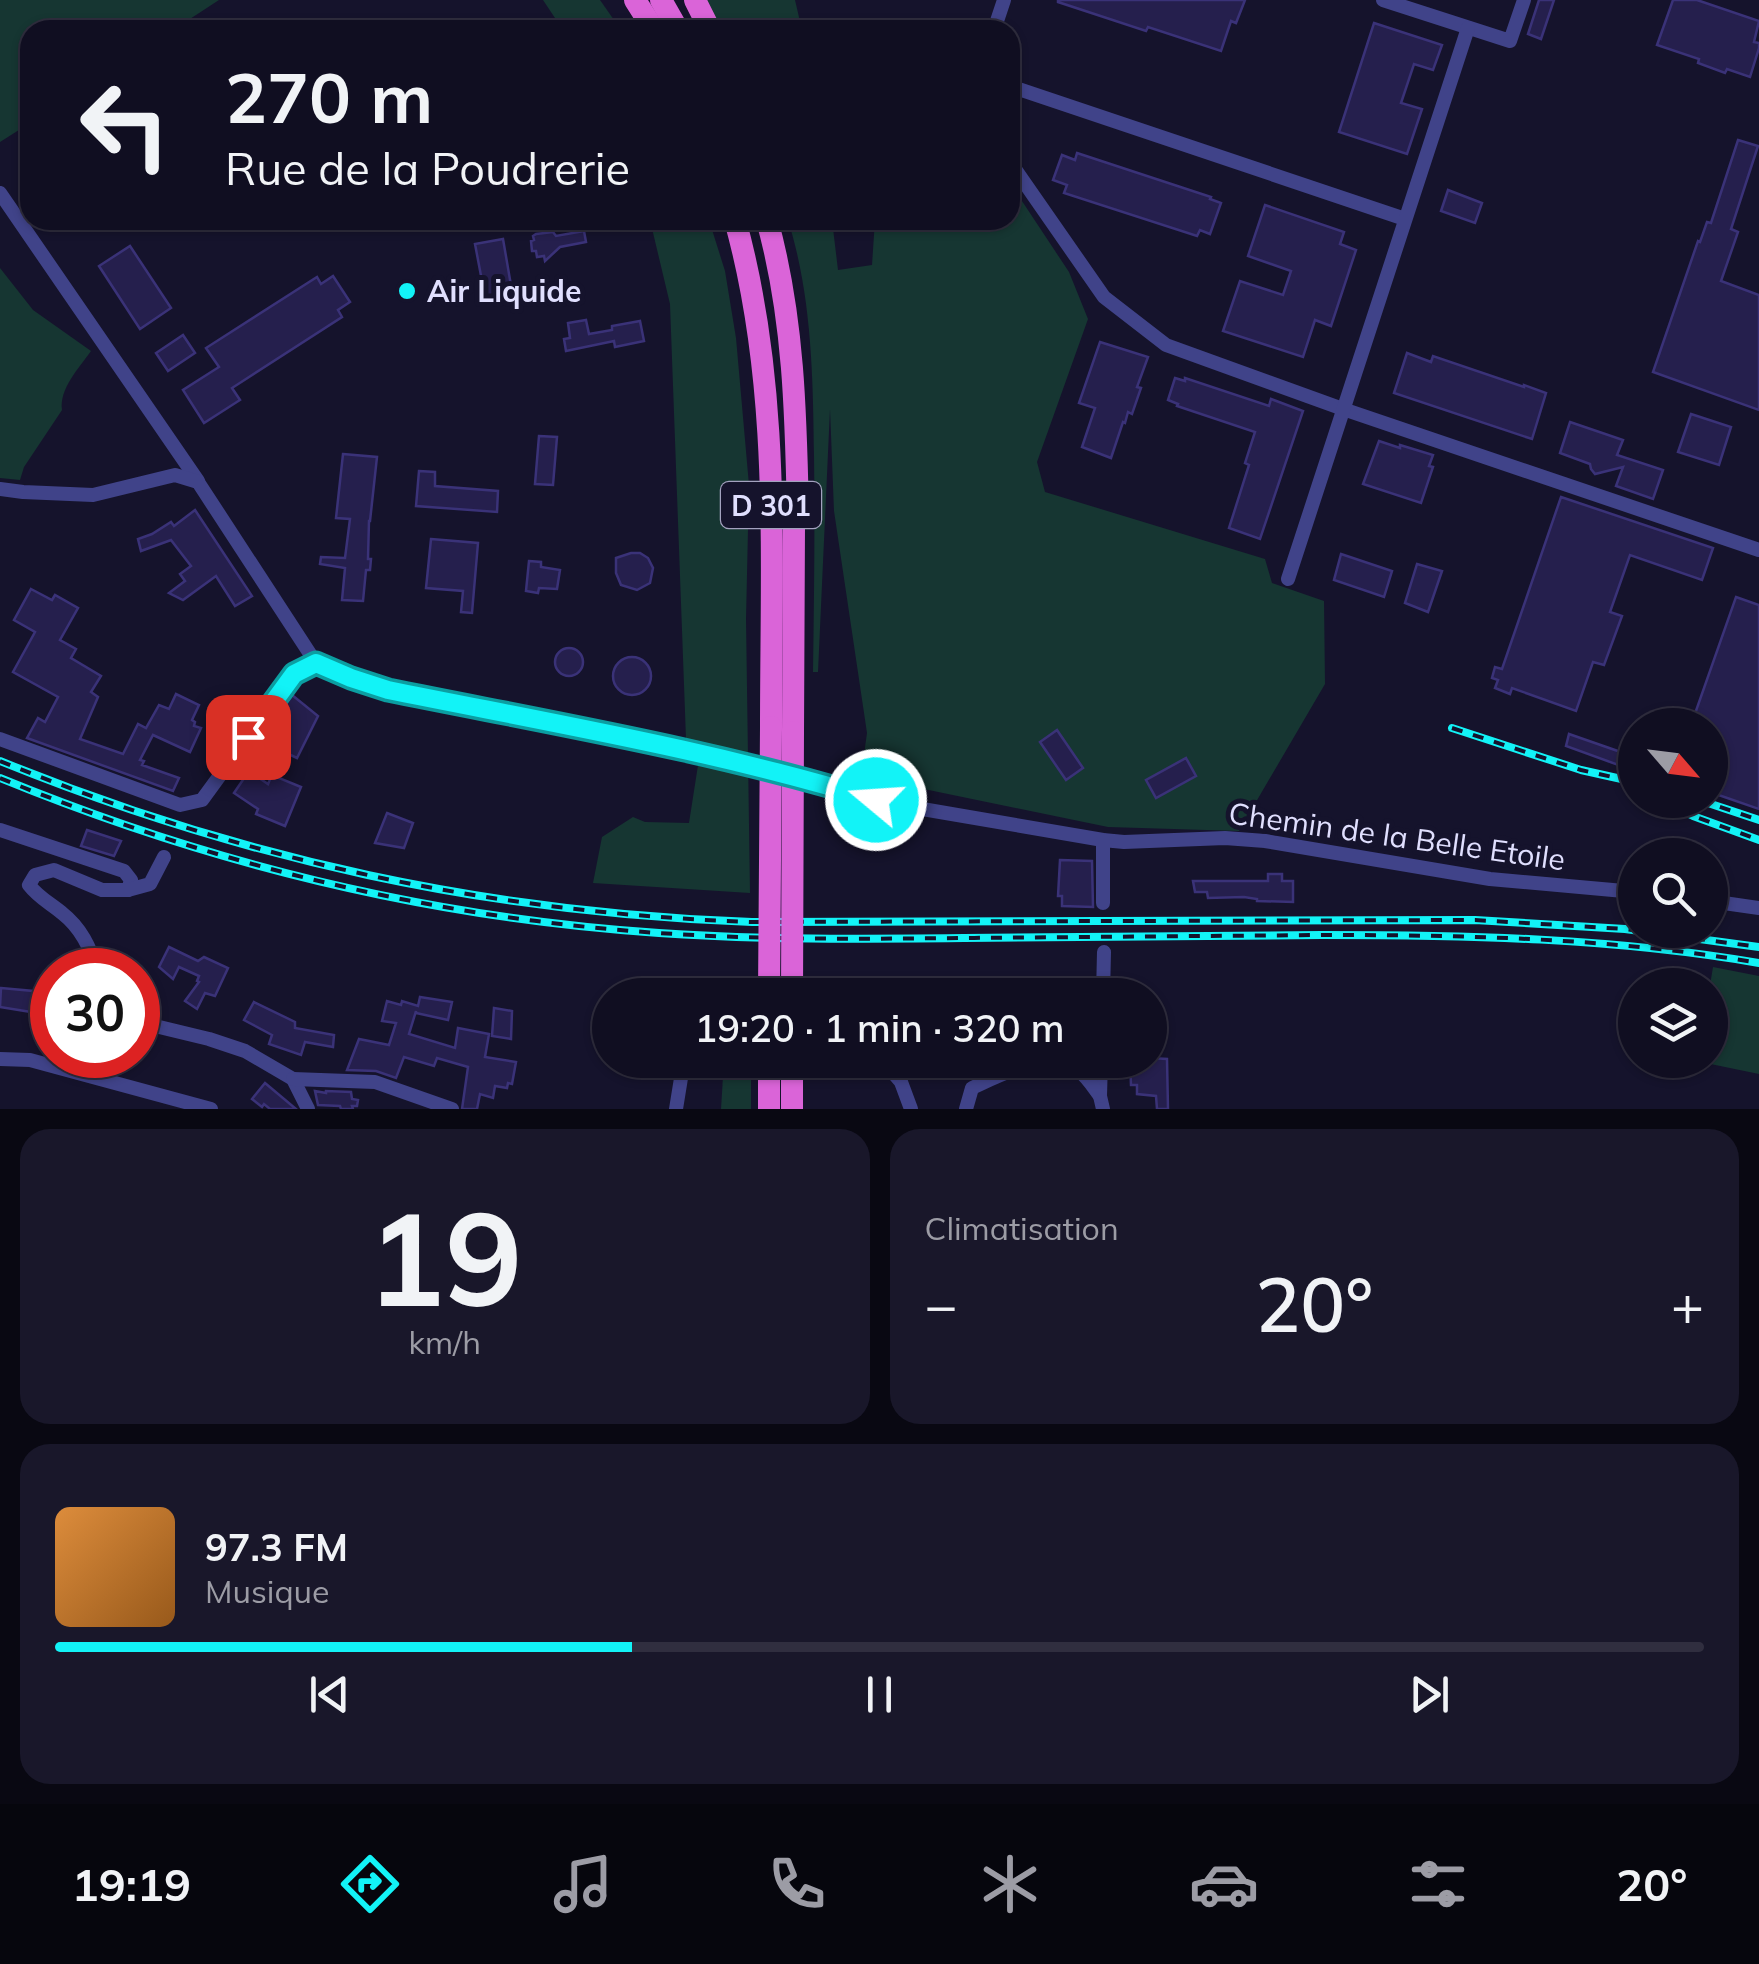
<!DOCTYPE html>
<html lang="fr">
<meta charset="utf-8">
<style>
body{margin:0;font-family:Mulish,sans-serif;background:#19172a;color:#f1f3f6;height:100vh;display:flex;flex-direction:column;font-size:38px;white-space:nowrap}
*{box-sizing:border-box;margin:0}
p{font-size:32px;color:#9c9ca5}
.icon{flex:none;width:55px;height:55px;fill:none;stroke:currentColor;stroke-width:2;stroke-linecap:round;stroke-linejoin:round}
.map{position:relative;height:1109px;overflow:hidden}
.drawer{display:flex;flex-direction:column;gap:20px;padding:20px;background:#090812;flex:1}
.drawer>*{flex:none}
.guide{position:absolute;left:20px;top:20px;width:1000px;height:210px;border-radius:30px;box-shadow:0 2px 8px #0004,0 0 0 2px #302e3f;background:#100e21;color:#f1f3f6;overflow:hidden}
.needle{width:65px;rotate:118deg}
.tools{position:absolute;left:1618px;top:708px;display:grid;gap:20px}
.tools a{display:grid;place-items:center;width:110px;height:110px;border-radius:50%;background:#100e21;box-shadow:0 2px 8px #0004,0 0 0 2px #302e3f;font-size:50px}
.speed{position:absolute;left:30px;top:948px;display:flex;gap:20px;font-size:50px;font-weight:700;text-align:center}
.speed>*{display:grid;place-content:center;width:130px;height:130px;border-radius:50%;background:#100e21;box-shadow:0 2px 8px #0004,0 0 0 2px #302e3f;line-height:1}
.speed .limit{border:15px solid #d22;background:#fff;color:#111}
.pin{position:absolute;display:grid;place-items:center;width:85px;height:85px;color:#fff;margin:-42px;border-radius:20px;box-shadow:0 5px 15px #0006}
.me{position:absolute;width:110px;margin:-55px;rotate:288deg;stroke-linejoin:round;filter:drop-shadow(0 0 8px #0008)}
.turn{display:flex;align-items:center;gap:35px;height:210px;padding:0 40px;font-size:45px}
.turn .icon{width:130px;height:130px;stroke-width:2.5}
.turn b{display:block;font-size:70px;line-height:85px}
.big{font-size:75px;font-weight:600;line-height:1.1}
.drawer .tile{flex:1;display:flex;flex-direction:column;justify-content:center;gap:15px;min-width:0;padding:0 35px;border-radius:30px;background:#19172a}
.drawer .dial{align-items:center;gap:0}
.dial b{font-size:130px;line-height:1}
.song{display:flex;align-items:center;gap:30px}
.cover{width:120px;height:120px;border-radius:15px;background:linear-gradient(135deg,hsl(30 70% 55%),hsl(30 70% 35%))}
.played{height:10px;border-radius:5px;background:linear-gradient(90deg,#12f3f7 35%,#302e3f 35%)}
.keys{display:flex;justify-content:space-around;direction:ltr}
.heat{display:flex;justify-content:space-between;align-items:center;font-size:55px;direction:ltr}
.drawer .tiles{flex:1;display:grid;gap:20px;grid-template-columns:1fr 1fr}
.tile:last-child{grid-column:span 2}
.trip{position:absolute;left:592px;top:978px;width:575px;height:100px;border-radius:50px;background:#100e21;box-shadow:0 2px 8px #0004,0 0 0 2px #302e3f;font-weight:600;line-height:100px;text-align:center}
.tab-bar{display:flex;height:160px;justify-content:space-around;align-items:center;background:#06060d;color:#9c9ca5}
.tab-bar .icon{width:70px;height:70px}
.tab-bar .active{color:#12f3f7}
.tab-bar b{font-size:45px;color:#f1f3f6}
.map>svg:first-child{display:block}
.green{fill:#163632}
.building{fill:#251f4d;stroke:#3a3278;stroke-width:2.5}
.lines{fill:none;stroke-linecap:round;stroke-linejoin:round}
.minor{stroke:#404389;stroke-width:14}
.trunk{stroke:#da64d8;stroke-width:22}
.rail-casing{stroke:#12f3f7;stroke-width:8}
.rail{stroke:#15132c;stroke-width:4;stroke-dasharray:11;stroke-linecap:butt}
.trunk-bridge{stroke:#da64d8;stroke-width:22}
.route-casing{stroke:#0c9ea1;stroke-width:25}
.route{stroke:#12f3f7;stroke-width:18}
.poi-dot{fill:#12f3f7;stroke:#15132c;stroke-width:4}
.labels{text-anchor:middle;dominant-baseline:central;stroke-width:10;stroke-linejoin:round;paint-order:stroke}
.shield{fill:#15132c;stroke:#a3a2bf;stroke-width:2.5}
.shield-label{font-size:28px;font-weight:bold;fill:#e0dffe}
.poi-label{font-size:30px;font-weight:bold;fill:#e0dffe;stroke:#15132c;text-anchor:start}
.street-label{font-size:30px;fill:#e0dffe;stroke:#15132c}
</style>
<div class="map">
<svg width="1759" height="1109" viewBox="0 0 1759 1109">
<rect width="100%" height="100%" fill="#15132c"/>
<g class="green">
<path d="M0,0H219L173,30H30V123L0,142Z"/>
<path d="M543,0H600L621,30H563Z"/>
<path d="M704,0H795L802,30H717Z"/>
<path d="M1010,183L1069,272L1088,319L1037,462L1045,492L1265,559L1272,583L1324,601L1325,684L1239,831L1108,827L861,776L867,733L834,511L830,409L818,672H813C814,600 815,528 814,456C813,377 812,297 788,220H832L838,270L872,265L875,220H1010Z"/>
<path d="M650,220H709L725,271L736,338L749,485L746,619L750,893L593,883L602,837L633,817L645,822L689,823L701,746L686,739L670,304Z"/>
<path d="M0,268L33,310L91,351C79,368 59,389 62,410L24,467L20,480L0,478Z"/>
<path d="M1713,967L1759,976V1074L1696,1061L1710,1060V985Z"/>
<path d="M724,1060H751V1109H721Z"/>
</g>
<g class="building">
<path d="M1058,0H1245L1236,23L1231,21L1221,51L1148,27L1146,31L1058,2Z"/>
<path d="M1539,0H1554L1541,39L1528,34Z"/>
<path d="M1673,0H1697L1759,21L1754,42L1759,43V48L1750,77L1727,69L1725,73L1698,63L1699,59L1657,45Z"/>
<path d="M1374,23L1442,45L1433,70L1414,64L1401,103L1422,109L1407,154L1339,132Z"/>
<path d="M1738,140L1758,146L1731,229L1738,232L1721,281L1759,295V410L1653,372L1698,241L1700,242L1707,222L1711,223Z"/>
<path d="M1077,153L1211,197L1210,199L1221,203L1210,234L1200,230L1197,236L1064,193L1067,185L1053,180L1062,155L1075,160Z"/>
<path d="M1448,190L1482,203L1475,223L1441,211Z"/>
<path d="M1265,205L1344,232L1340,244L1356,250L1331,326L1315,320L1303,357L1223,331L1240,281L1283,295L1291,271L1248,256Z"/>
<path d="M584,231L586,242L560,247L545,261L544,256L537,257L536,251H532L531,241L534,240L533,236L536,234L553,232L556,236Z"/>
<path d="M503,239L513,297L482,303L478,281H482L475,244Z"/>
<path d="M130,246L171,308L140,329L99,266Z"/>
<path d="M333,276L350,302L338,310L342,317L232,388L240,400L204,423L183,390L219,367L206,348L317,277L321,284Z"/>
<path d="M586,320L589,334L612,330V326L640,321L644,341L615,347L614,341L566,351L564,339L570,338L568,323Z"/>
<path d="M183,335L195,353L168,371L156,353Z"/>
<path d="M1100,342L1148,357L1137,387L1141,388L1132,414L1128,412L1125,423L1123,422L1111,458L1082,447L1095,408L1079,403Z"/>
<path d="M1407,353L1431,362L1433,356L1524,387V385L1546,393L1532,439L1394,393Z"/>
<path d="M1175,378L1185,381V378L1269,406L1271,399L1303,411L1260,539L1229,528L1249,465L1245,463L1255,432L1177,406L1178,404L1168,400Z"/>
<path d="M1691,414L1731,427L1719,465L1678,452Z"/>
<path d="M1570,422L1623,440L1617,455L1663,470L1653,499L1616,486L1623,467L1595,474L1591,469L1590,464L1560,453Z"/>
<path d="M539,436L557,437L553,485L535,484Z"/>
<path d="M1379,441L1400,448V445L1433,455L1429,466L1433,467L1421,503L1363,484Z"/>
<path d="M343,454L377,457L370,521H369L368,559H371L370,570H366L363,601L342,600L345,568L320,564L321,557L345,558L350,519L336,518Z"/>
<path d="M419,471L435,472V486L498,491L497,512L416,506Z"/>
<path d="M1561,497L1713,548L1702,580L1630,555L1610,612L1622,616L1604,665L1593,662L1576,711L1512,688L1510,694L1495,688L1498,680L1492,678L1495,667L1502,669Z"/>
<path d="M195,510L252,596L235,606L216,576L183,600L169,593L185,581L180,574L191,566L171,540L141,551L138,539L152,534L171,522L174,526Z"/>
<path d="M431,539L478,543L472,613L461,612L463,591L426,588Z"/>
<path d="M631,553H640L648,558L653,568L650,583L637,590L621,585L616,573V558Z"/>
<path d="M1341,554L1392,571L1384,597L1334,580Z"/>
<path d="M529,561L541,562V567L560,570L557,589L539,588L538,593L526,591Z"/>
<path d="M1417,564L1442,571L1428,612L1405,603Z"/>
<path d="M31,589L52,600L55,595L78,608L60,640L76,649L71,658L101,676L91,692L98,697L80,739L123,754L138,724L146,728L159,705L169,709L176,694L199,705L192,720L195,722L194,726L201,728L190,752L153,735L140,760L144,761L142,765L179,778L173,791L27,738L38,718L45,722L58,697L13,672L35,632L14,620Z"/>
<path d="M1736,597L1759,605V809L1710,792V748L1713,739L1710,738V725H1691Z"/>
<circle cx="569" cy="662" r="14"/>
<circle cx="632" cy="676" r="19"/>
<path d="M292,695L318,716L297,758L259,740Z"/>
<path d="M1057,730L1083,768L1066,780L1040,742Z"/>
<path d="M1569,734L1635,757V771L1566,746Z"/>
<path d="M1186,758L1196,776L1156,798L1146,780Z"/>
<path d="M249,771L268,784L272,775L301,787L285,826L256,814L258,809L234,793Z"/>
<path d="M387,813L413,823L404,848L375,843Z"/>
<path d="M87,830L121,841L114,856L81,846Z"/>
<path d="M1060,860L1092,861L1093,907L1062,906V896H1058Z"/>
<path d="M1268,874H1282V881H1293V902L1257,901V899L1244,897L1208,898L1207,892H1195L1193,881H1268Z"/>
<path d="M169,947L198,961L204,957L228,968L215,996L205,993L197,1009L185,1001L199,982L197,981L199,976L179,967L173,979L159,967Z"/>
<path d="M1,988L33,991L31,1012L0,1007Z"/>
<path d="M420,997L452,1002L448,1020L416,1013V1011L409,1034L455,1048L458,1028L489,1034L485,1057L516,1062L512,1084L508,1083L507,1088L495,1086L493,1098L480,1094L477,1109H462L468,1067L437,1058L434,1066L404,1057L396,1078L376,1071L347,1070L359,1039L389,1045L396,1023L382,1021L387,1001L401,1005L402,1001L418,1006Z"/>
<path d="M254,1002L295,1022V1028L334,1035L333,1047L305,1042L301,1055L269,1044L272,1035L244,1020Z"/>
<path d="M494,1008L512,1011L511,1039L492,1036Z"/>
<path d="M1150,1058L1167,1059L1168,1109H1157L1156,1096L1137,1094V1085H1131L1130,1060H1150Z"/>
<path d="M265,1083L296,1109H270L264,1104L262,1107L252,1099Z"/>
<path d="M315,1091L326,1093V1091L351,1092L352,1099L358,1100L357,1106H352L353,1109H341L340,1106L318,1105Z"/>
</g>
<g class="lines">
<g class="minor">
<path d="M1383,0L1510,41L1524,0"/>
<path d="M994,30L1004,0"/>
<path d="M1010,86L1405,219"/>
<path d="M1010,162L1104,297L1166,345L1343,409L1759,550"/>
<path d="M0,193L198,481"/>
<path d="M0,489L23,492L93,495L175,475L198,482L316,663"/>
<path d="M1288,579L1468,28"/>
<path d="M316,663L351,678L387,690L695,752L830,785L876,800L899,805L1103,840L1124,842L1225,838L1265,841L1490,879L1635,892"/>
<path d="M0,739L180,805L202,800L294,674L316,663"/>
<path d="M0,830L124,871L131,880L128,890"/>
<path d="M1103,840V903"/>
<path d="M1710,901L1759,908"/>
<path d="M97,970C90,947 81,928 62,913C50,903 39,898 29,885L35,875L54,870L102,890H128L150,884L164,857"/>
<path d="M1103,995L1104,952"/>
<path d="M138,1018L151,1025L209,1039L245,1051L293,1079L308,1109"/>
<path d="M0,1059L30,1060L211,1109"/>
<path d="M882,1060L901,1082L911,1109"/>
<path d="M1101,1060L1100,1096L1103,1109"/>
<path d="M293,1079L375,1082L452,1109"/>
<path d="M676,1109L682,1072L687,1060"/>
<path d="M966,1109L972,1088C1002,1074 1047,1050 1079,1071C1087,1077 1094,1088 1100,1096"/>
</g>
<g class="trunk">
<path d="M635,0L654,30"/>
<path d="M661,0L678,30"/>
<path d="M695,0L710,30"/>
<path d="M735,220C781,385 771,557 771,727"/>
<path d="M767,220C794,317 796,416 798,516L794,526L793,732"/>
<path d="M769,1109V1060"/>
<path d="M792,1109V1060"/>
</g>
<g class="rail-casing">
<g id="rail">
<path d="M1452,728L1581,770L1635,782"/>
<path d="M0,761C244,860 489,913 752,922L1475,920L1625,929L1759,947"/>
<path d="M0,778C210,864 433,918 659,933C761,940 862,939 964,938C1083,937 1202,936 1322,935C1468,935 1614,938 1759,963"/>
<path d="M1659,800L1693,816L1759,840"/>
<path d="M1699,800L1759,820"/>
</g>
</g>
<use href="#rail" class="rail"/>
<g class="trunk-bridge">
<path d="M769,995L771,727"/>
<path d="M792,995L793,732"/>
</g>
</g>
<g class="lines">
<g class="route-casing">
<path id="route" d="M248,737L294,674L316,663L351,678L388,690C551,723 717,751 876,800"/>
</g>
<use href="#route" class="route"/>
</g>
<circle class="poi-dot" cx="407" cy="291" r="10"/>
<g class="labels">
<rect class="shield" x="721" y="482" width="100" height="46" rx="8"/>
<g class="shield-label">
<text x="771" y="505">D 301</text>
</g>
<g class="poi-label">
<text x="427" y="291">Air Liquide</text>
</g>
<g class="street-label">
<text transform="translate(1397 836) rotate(8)">Chemin de la Belle Etoile</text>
</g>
</g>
</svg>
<div class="tools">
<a><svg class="needle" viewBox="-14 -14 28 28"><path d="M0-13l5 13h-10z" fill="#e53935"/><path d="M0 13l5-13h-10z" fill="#9c9ca5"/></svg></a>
<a><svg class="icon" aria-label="search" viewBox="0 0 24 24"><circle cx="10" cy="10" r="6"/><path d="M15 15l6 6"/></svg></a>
<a><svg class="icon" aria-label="layers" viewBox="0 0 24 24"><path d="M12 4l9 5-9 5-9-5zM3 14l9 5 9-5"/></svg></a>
</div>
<div class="speed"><div class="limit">30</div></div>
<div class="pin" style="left:248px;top:737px;background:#d93025"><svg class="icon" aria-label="arrive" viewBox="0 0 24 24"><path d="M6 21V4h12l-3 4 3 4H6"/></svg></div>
<svg class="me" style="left:876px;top:800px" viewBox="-20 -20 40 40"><circle r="17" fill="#12f3f7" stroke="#fff" stroke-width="3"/><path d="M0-11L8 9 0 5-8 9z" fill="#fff"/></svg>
<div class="trip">19:20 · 1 min · 320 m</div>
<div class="guide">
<div class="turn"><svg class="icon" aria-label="left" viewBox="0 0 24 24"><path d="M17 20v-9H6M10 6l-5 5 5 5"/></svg><div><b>270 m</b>Rue de la Poudrerie</div></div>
</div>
</div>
<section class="drawer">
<div class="tiles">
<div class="tile dial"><b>19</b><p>km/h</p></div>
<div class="tile"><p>Climatisation</p>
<div class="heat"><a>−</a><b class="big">20°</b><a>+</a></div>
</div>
<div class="tile">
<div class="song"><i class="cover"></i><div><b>97.3 FM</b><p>Musique</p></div></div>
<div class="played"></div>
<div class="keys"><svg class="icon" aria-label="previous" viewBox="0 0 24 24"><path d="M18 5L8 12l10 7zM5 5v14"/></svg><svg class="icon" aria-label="pause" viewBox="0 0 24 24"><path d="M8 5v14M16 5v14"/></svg><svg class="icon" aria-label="next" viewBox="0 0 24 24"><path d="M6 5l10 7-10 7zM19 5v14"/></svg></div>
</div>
</div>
</section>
<nav class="tab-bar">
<b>19:19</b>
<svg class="icon active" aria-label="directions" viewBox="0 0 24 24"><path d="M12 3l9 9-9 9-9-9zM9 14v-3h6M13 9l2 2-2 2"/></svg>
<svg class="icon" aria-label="music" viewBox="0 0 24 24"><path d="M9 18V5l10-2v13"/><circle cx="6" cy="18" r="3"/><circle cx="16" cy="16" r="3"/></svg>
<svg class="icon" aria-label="phone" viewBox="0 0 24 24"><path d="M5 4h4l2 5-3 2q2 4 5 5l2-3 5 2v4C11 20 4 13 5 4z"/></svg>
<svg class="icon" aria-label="climate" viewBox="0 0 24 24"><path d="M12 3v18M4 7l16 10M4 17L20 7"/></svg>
<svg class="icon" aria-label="car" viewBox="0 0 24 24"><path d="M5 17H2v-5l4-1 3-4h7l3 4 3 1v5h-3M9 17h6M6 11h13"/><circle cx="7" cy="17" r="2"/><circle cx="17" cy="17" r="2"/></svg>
<svg class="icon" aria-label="filters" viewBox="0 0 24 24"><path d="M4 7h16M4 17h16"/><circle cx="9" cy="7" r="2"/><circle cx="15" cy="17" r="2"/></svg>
<b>20°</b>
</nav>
